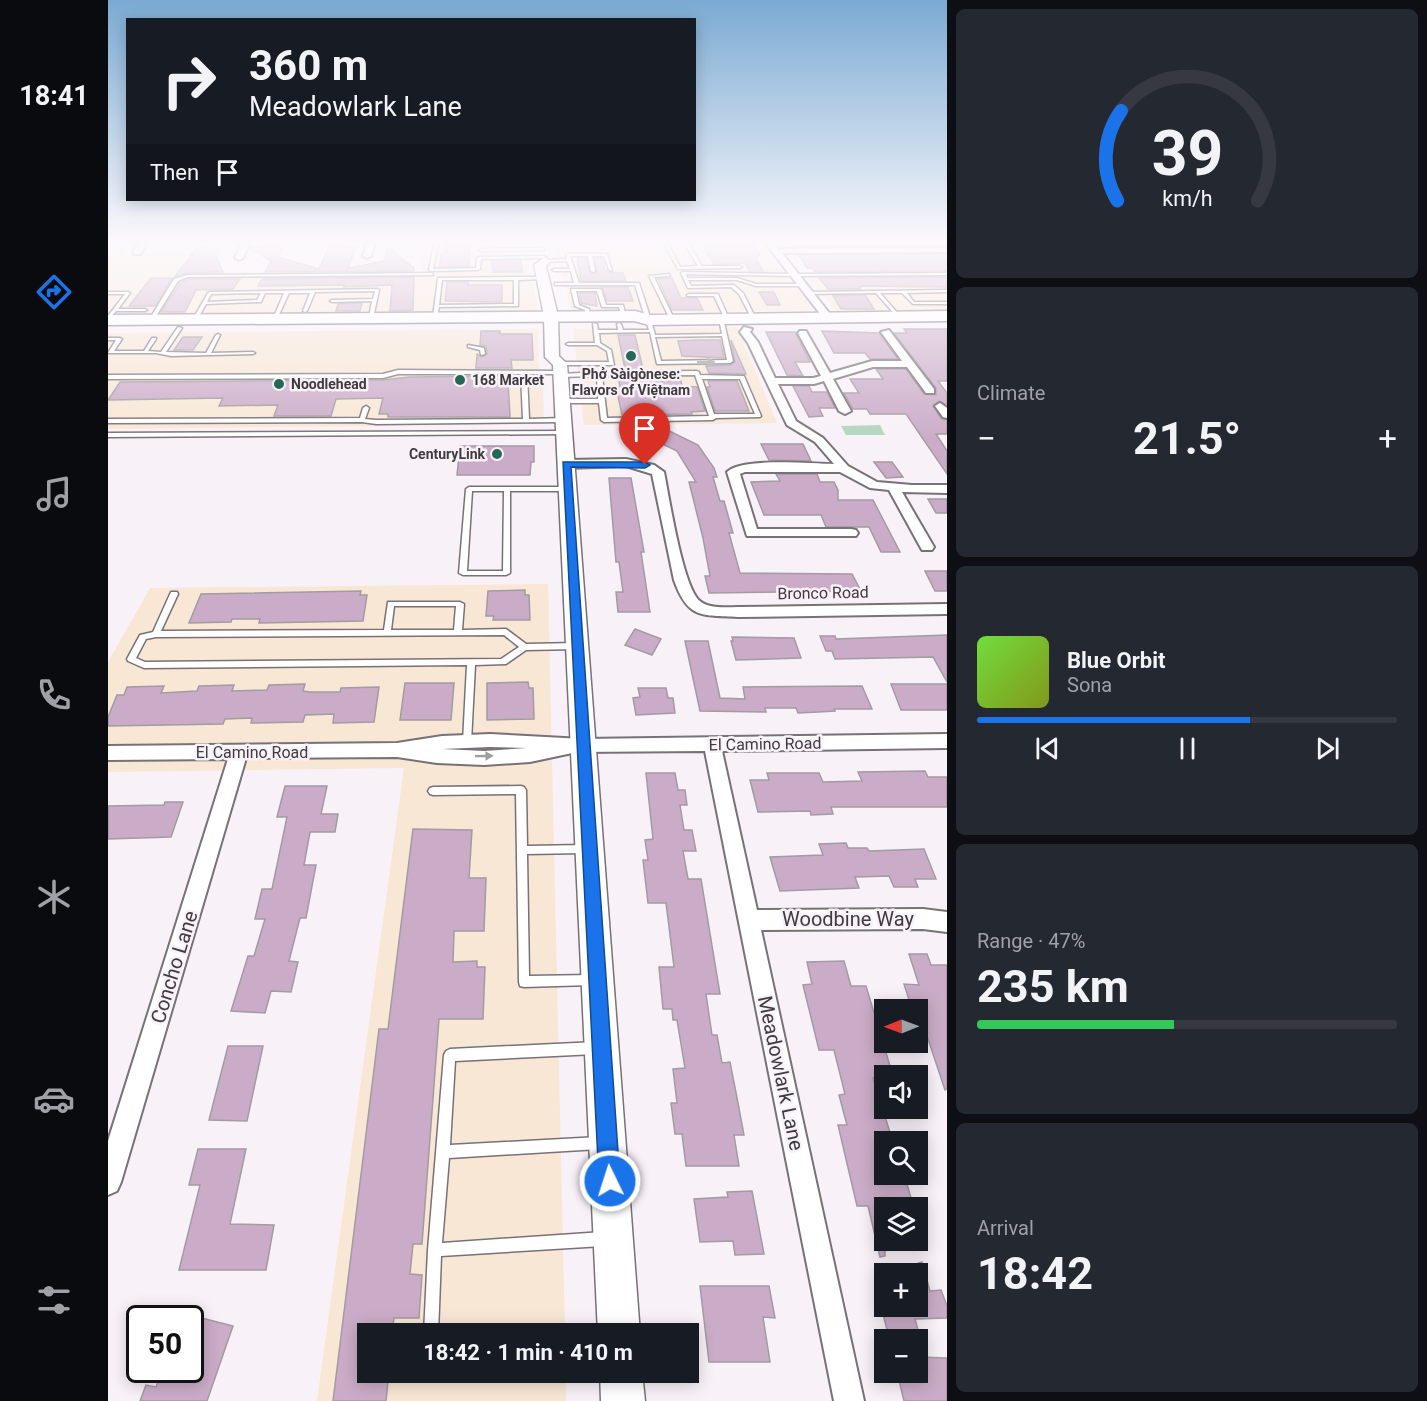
<!DOCTYPE html>
<meta charset="utf-8">
<style>
body{margin:0;font-family:Roboto,sans-serif;background:#242831;color:#f1f3f6;height:100vh;display:flex;flex-direction:column;font-size:22px;white-space:nowrap}
*{box-sizing:border-box;margin:0}
p{font-size:20px;color:#9ea1a6}
.icon{flex:none;width:33px;height:33px;fill:none;stroke:currentColor;stroke-width:2;stroke-linecap:round;stroke-linejoin:round}
.map{position:relative;flex:1;overflow:hidden}
.panel{display:flex;flex-direction:column;gap:9px;padding:9px;background:#0d0f14;width:480px}
.panel>*{flex:none}
.guide{position:absolute;left:18px;top:18px;width:570px;height:183px;border-radius:0px;box-shadow:0 3px 15px #0003;background:#171b24;color:#f1f3f6;overflow:hidden}
.needle{width:39px;rotate:269deg}
.controls{position:absolute;left:766px;top:999px;display:grid;gap:12px}
.controls a{display:grid;place-items:center;width:54px;height:54px;border-radius:0px;background:#171b24;box-shadow:0 3px 15px #0003;font-size:30px}
.speed{position:absolute;left:18px;top:1305px;display:flex;gap:12px;font-size:30px;font-weight:700;text-align:center}
.speed>*{display:grid;place-content:center;width:78px;height:78px;border-radius:50%;background:#171b24;box-shadow:0 3px 15px #0003;line-height:1}
.speed .limit{border:3px solid #111;border-radius:9px;background:#fff;color:#111}
.pin{position:absolute;display:grid;place-items:center;width:51px;height:51px;color:#fff;margin:-62px -26px;border-radius:50% 50% 50% 0;rotate:-45deg;box-shadow:0 0 6px #0007}
.pin .icon{rotate:45deg}
.me{position:absolute;width:66px;margin:-33px;rotate:356deg;stroke-linejoin:round;filter:drop-shadow(0 0 4px #0008)}
.turn{display:flex;align-items:center;gap:21px;height:126px;padding:0 24px;font-size:27px}
.turn .icon{width:78px;height:78px;stroke-width:2.5}
.turn b{display:block;font-size:42px;line-height:51px}
.then{display:flex;align-items:center;height:57px;padding:0 24px;background:#0003;gap:12px;font-size:22px}
.big{font-size:45px;font-weight:700;line-height:1.1}
.panel .tile{flex:1;display:flex;flex-direction:column;justify-content:center;gap:9px;min-width:0;padding:0 21px;border-radius:9px;background:#242831}
.panel .dial{align-items:center;gap:0}
.dial svg{height:156px;overflow:visible;fill:none;stroke:#363941;stroke-width:7;stroke-linecap:round;text-anchor:middle}
.dial text{fill:#f1f3f6;stroke:none}
.song{display:flex;align-items:center;gap:18px}
.cover{width:72px;height:72px;border-radius:9px;background:linear-gradient(135deg,hsl(100 70% 55%),hsl(70 70% 35%))}
.played{height:6px;border-radius:3px;background:linear-gradient(90deg,#1a73e8 65%,#363941 65%)}
.keys{display:flex;justify-content:space-around;direction:ltr}
.heat{display:flex;justify-content:space-between;align-items:center;font-size:33px;direction:ltr}
.charge{height:9px;border-radius:4px;background:linear-gradient(90deg,#34c759 47%,#363941 0)}
.trip{position:absolute;left:249px;top:1323px;width:342px;height:60px;border-radius:0px;background:#171b24;box-shadow:0 3px 15px #0003;font-weight:700;line-height:60px;text-align:center}
main{display:flex;flex:1;min-height:0}
.menu{display:flex;flex-direction:column;width:108px;justify-content:space-around;align-items:center;background:#090b0e;color:#9ea1a6}
.menu .icon{width:42px;height:42px}
.menu .on{color:#1a73e8}
.menu b{font-size:27px;color:#f1f3f6}
.map>svg:first-child{display:block}
.commercial{fill:#f8e7d5}
.green{fill:#b3d6bd}
.sand{fill:#f4eac5}
.building{fill:#cbacc8;stroke:#a29ba1;stroke-width:1.5}
.lines{fill:none;stroke-linecap:round;stroke-linejoin:round}
.service-casing{stroke:#787178;stroke-width:3}
.minor-casing{stroke:#787178;stroke-width:4}
.secondary-casing{stroke:#787178;stroke-width:3}
.primary-casing{stroke:#787178;stroke-width:3}
.service{fill:#fff;fill-rule:evenodd}
.minor{fill:#fff;fill-rule:evenodd}
.secondary{fill:#fff;fill-rule:evenodd}
.primary{fill:#fff;fill-rule:evenodd}
.oneway{fill:#9f9d9e}
.route{fill:#1a73e8;stroke:#114b97;stroke-width:1.5}
.poi-dot{fill:#266857;stroke:#f9f1f8;stroke-width:2}
.labels{text-anchor:middle;dominant-baseline:central;stroke-width:5;stroke-linejoin:round;paint-order:stroke}
.far-poi-label{font-size:14px;font-weight:bold;fill:#3f3b3e;stroke:#f9f1f8;text-anchor:start}
.street-label{font-size:16px;fill:#3f3b3e;stroke:#f9f1f8}
.near-street-label{font-size:20px;fill:#3f3b3e;stroke:#f9f1f8}
</style>
<main>
<nav class="menu">
<b>18:41</b>
<svg class="icon on" aria-label="directions" viewBox="0 0 24 24"><path d="M12 3l9 9-9 9-9-9zM9 14v-3h6M13 9l2 2-2 2"/></svg>
<svg class="icon" aria-label="music" viewBox="0 0 24 24"><path d="M9 18V5l10-2v13"/><circle cx="6" cy="18" r="3"/><circle cx="16" cy="16" r="3"/></svg>
<svg class="icon" aria-label="phone" viewBox="0 0 24 24"><path d="M5 4h4l2 5-3 2q2 4 5 5l2-3 5 2v4C11 20 4 13 5 4z"/></svg>
<svg class="icon" aria-label="climate" viewBox="0 0 24 24"><path d="M12 3v18M4 7l16 10M4 17L20 7"/></svg>
<svg class="icon" aria-label="car" viewBox="0 0 24 24"><path d="M5 17H2v-5l4-1 3-4h7l3 4 3 1v5h-3M9 17h6M6 11h13"/><circle cx="7" cy="17" r="2"/><circle cx="17" cy="17" r="2"/></svg>
<svg class="icon" aria-label="filters" viewBox="0 0 24 24"><path d="M4 7h16M4 17h16"/><circle cx="9" cy="7" r="2"/><circle cx="15" cy="17" r="2"/></svg>
</nav>
<div class="map">
<svg width="839" height="1401" viewBox="0 0 839 1401">
<rect width="100%" height="100%" fill="#f9f1f8"/>
<g class="commercial">
<path d="M315,244H416L431,313L0,317V276L314,273Z"/>
<path d="M446,244H654L705,310L464,314Z"/>
<path d="M839,272V310L730,313L698,276Z"/>
<path d="M629,327L669,423L476,425L465,329Z"/>
<path d="M431,329L430,364L435,376L436,424L0,429V333Z"/>
<path d="M440,584L457,1333L260,1334V1372L458,1373V1401H209L296,768L0,772V662L42,588Z"/>
</g>
<path class="green" d="M772,425L777,435H738L733,426Z"/>
<path class="sand" d="M0,244H26L16,250L15,255L25,257L42,253H79L66,275L0,276Z"/>
<g class="building">
<path d="M156,244H170L168,248H174L170,257L211,269L222,244H240L239,247H248L240,268L277,261L279,247L306,268V271L157,272L163,261L142,248H154Z"/>
<path d="M338,244H362L361,266L331,267L333,254H337Z"/>
<path d="M594,244H645L652,255L647,257L655,271H642L637,263L606,264Z"/>
<path d="M684,244H839V246L685,247Z"/>
<path d="M89,248H105L115,272L79,273L67,276Z"/>
<path d="M839,254V271L707,272L704,268H699L691,255Z"/>
<path d="M469,258H478L481,271L484,274L489,272L487,258H494L497,270L503,273H515L518,281H473Z"/>
<path d="M384,261H413L414,272H385Z"/>
<path d="M306,277L305,310L282,311L284,285L236,287L237,285L150,286L154,279Z"/>
<path d="M839,277V287L753,286L752,289H720L711,278Z"/>
<path d="M43,278H64L47,306H21Z"/>
<path d="M564,278L573,298H589L595,310H564L550,279Z"/>
<path d="M79,279H132L125,289L88,290L77,312H53L72,283Z"/>
<path d="M339,282H360V285H394V302L337,301Z"/>
<path d="M494,287H520L525,301H499Z"/>
<path d="M651,292H666L672,305H659Z"/>
<path d="M471,293H487L489,306L473,303Z"/>
<path d="M757,295L766,309H733L725,296Z"/>
<path d="M254,303L252,311H228L230,304Z"/>
<path d="M796,329H839V381H830L839,393V405L831,401L825,406L833,418L839,420V434H828L839,451V474L798,414H762L759,409H745L736,393H751L742,379H775L768,369H798L816,394L828,395V388L786,333H799Z"/>
<path d="M373,331H392V334H424L425,360H403L404,368H368L369,354L374,357L379,354L378,346L372,345Z"/>
<path d="M714,331L771,333L790,359H762L757,353H726Z"/>
<path d="M658,332H687L702,362H687L695,376L679,375Z"/>
<path d="M510,335H527L535,369H517Z"/>
<path d="M75,337H94L85,350H66Z"/>
<path d="M589,340H612L616,358L574,356L570,341Z"/>
<path d="M623,340L638,374L601,373L598,366L622,365L627,362Z"/>
<path d="M404,376V381H400L402,417H280V414H271L275,398L228,399L223,416H166L170,405L111,406L115,398L0,400L12,382L275,380L301,377Z"/>
<path d="M519,378H537L538,381H573L574,386L589,387L597,411L583,412L584,414L514,415L508,387H512L511,381H519Z"/>
<path d="M600,381H629L641,411H607L599,387H602Z"/>
<path d="M685,386H701L704,392H719L727,408H711L715,416L701,417Z"/>
<path d="M545,423L590,445L606,468L609,477H605L612,501H616L625,533H621L632,573L744,574L753,591L601,593L597,576H602L595,538L581,482H588L569,451L536,435L538,446H520L516,424Z"/>
<path d="M653,444H695L703,461L661,460Z"/>
<path d="M352,446H426V462H423L422,475H349Z"/>
<path d="M766,462H784L795,477L778,478Z"/>
<path d="M668,474H709L712,482H726L730,490V500H765L792,552H773L761,527H718L713,515H656L643,482L672,481Z"/>
<path d="M501,478H523L536,552H533L542,612H510L508,592H515L511,562H508Z"/>
<path d="M820,499H839V513H828Z"/>
<path d="M817,571H839V591H827Z"/>
<path d="M417,590V595H421L422,620H385L386,616H378L380,591Z"/>
<path d="M253,591L252,595H259L255,621L151,623L152,619H124L123,622L81,623L93,594Z"/>
<path d="M527,629L553,639L544,655L517,645Z"/>
<path d="M839,635V682L825,657L727,659L724,651H718L712,636H727L728,639Z"/>
<path d="M624,637L686,638L693,658L628,660L623,641H625Z"/>
<path d="M577,641H600L612,698L637,699L635,687L754,686L764,709H726L727,711L710,712L690,713L688,708H657L658,712L592,711Z"/>
<path d="M420,682L421,688H425L426,719L379,720V683Z"/>
<path d="M297,683H346L343,720H292Z"/>
<path d="M197,684L195,691L202,692H232L233,688L271,687L266,722L225,723L226,714L197,715L195,722L143,723L144,718L117,719L115,724L0,726V717L9,695H16L19,687L56,686L53,693L89,691L91,686L126,685L124,691L159,690L161,685Z"/>
<path d="M783,684H839V710H793Z"/>
<path d="M530,688H558L560,698H565L567,713L528,715L525,698L532,697Z"/>
<path d="M817,771L820,777H839V807H723L725,814L703,815L702,811L650,812L642,780H661L659,773H711L715,782L754,781L750,772Z"/>
<path d="M538,773H567L570,790H577L579,805H572L576,830H584L588,851H575L580,879H593L612,994H598L604,1035H609L614,1063L622,1062L630,1103L636,1135H626L631,1166H578L574,1134H567L563,1103H569L565,1069L577,1068L569,1020H565L564,1009H555L551,967H566L558,903H540L535,860H540L537,840L545,839Z"/>
<path d="M177,786H219L213,814H230L227,832H202L196,865H208L198,918H192L181,961L190,962L183,992L163,991L157,1013L123,1011L140,956H146L157,919H147L154,889H164L179,817H169Z"/>
<path d="M57,802H75L63,837L0,839V806L56,805Z"/>
<path d="M305,829L364,830L361,878H378L376,931H346L345,962L369,961V967H377L375,1019H331L314,1244H305L302,1274L314,1275L311,1318H286L284,1334H260V1372H281L278,1401H225L271,1029H280Z"/>
<path d="M738,843L740,848H759L761,851L816,849L828,879H807L810,887H786L781,876L747,877L751,888L672,891L662,857L715,855L711,844Z"/>
<path d="M801,954H819L823,965H839V1089L837,1090L810,1009H804L796,984L811,985Z"/>
<path d="M736,961L743,986H758L785,1076L765,1078L785,1142H777V1174H796L806,1208H777V1256L772,1257L760,1206H749L730,1125H739L731,1095L737,1094L726,1050H711L695,985L704,984L699,962Z"/>
<path d="M120,1046H155L139,1121L101,1120Z"/>
<path d="M90,1149H138L122,1224L166,1225L158,1270H71L92,1185H81Z"/>
<path d="M644,1191L656,1254L627,1255L625,1241L592,1242L586,1199L620,1197L619,1192Z"/>
<path d="M814,1262L822,1291L833,1290L839,1306V1318L807,1319L812,1337L781,1338L773,1306H810V1263Z"/>
<path d="M592,1286H661L667,1318L655,1317L662,1362H601Z"/>
<path d="M82,1315L125,1326L99,1401H32L38,1385L48,1387L54,1370H82Z"/>
<path d="M810,1357L839,1358V1401H796L789,1372H810Z"/>
</g>
<g class="lines">
<g class="service-casing">
<g id="service">
<path d="M326,244H330L325,269L368,268L369,258L371,257L436,256L438,257L436,258L373,259L372,269L370,270L323,271L321,270Z"/>
<path d="M556,244H560L572,267L590,266L577,244H581L594,266H632L634,267L632,268L570,269Z"/>
<path d="M435,248L436,250L372,251L370,250L372,249Z"/>
<path d="M460,254H499L504,271L501,270L496,256H484L487,271L485,272L483,271L480,256H462L471,283H531L543,320L547,335L614,334L611,319L615,318L625,361L622,363L549,364L542,332L491,333L492,343L503,350L506,365H450L449,364L452,362H501L499,351L489,345H460L458,344L460,343H487L485,323L489,324L490,330H510L509,324L511,323L513,324L515,330H541L527,285H447V283H466L463,271H446L444,270L446,269H462L459,261L437,262L435,261L437,260L459,259L458,255ZM614,336L619,360L553,361L547,337Z"/>
<path d="M575,272L687,274L839,273V275L686,276L578,274L579,278H629L648,284H696V286H648L629,280H580L583,286L626,285L635,293L648,319L646,320L644,319L631,294L623,287L580,288L573,273Z"/>
<path d="M324,273L325,275L79,277L70,281L45,321L41,320L66,279L79,275Z"/>
<path d="M561,274L562,276L546,277L566,319L564,320L562,319L541,276Z"/>
<path d="M408,277H435L437,278L435,279L410,280V306L331,307L329,317L327,318L325,317L330,278ZM334,280H406V304L331,305Z"/>
<path d="M269,289L271,290L265,318L263,319L261,318L264,301L224,302L222,301L224,300L265,299L267,291L207,292L199,311L197,312L195,311L202,293H181L169,319L167,320L165,319L176,293H157L153,302H151L98,304L89,320L85,319L100,293L102,292ZM153,293L149,300L99,302L103,294Z"/>
<path d="M463,289H493L498,305H515L518,316L514,317L511,307H494L489,291H468L471,305L481,309L482,316L478,317L477,310L467,306Z"/>
<path d="M839,290V292L799,293L806,302H839V304H805L794,293H772L792,316V318H790L768,293L700,294L698,293L700,292Z"/>
<path d="M0,292H20L22,293L10,309H37L39,310L37,311H8L0,320V316L17,294H0Z"/>
<path d="M581,294H610L621,319L619,320L617,319L606,296H579V295Z"/>
<path d="M70,327L74,328L58,352L98,353L108,335L110,334L112,335L103,353L145,352L147,353L145,354L63,356L48,353H0L8,340H0V338H12L14,339L6,351H36L44,338H48V339L40,351L53,352Z"/>
<path d="M360,345L376,348L377,354L373,355L372,350L360,347Z"/>
<path d="M290,370L455,371V373L453,374H419L421,419L456,418L459,420L456,422L268,424L254,422L0,423V419L252,418L255,408L258,406L261,408L257,419L268,420L415,419L413,374H290L275,378L0,379V375L275,374Z"/>
<path d="M589,371L591,372L592,375L636,376L653,416L652,417L608,418L605,420L496,422L493,420L491,403H455L452,401L455,399H490L489,376L451,377L450,376L453,374L491,372ZM587,375L601,416L499,418L494,376ZM594,379H632L647,414H606Z"/>
<path d="M456,431L458,432V434L0,437V433Z"/>
<path d="M361,487H459L462,489L459,491H402V573L398,575H355L351,573L358,489ZM364,491H396L395,571H359Z"/>
<path d="M63,592H69L70,594L53,631L276,630L280,602H352L356,604L354,630L398,629L418,644L469,643L473,646L469,649L418,650L398,664L367,665L363,742L362,744H356L355,742L359,665L36,668L20,661L19,659L32,635L45,632ZM286,606H348L346,630H283ZM396,635L411,647L393,659L37,662L28,658L38,639L48,637Z"/>
<path d="M413,786L416,787L418,790L419,846L476,845L479,846L481,849L479,852L476,853L419,854L421,976L483,975L487,976L488,980L487,984L483,985L416,987L412,986L411,982L408,794L325,795L322,794L320,791L322,788L325,787Z"/>
<path d="M488,1042L492,1044L494,1048L492,1052L488,1054L347,1061L342,1145L491,1137L495,1139L497,1143L495,1147L491,1149L341,1158L334,1243L495,1232L500,1234L502,1239L500,1244L495,1246L333,1256L330,1334H316L320,1250L336,1055L338,1051L342,1049Z"/>
</g>
</g>
<g class="minor-casing">
<g id="minor">
<path d="M31,244H39L32,254H26L25,252Z"/>
<path d="M133,244H141L135,258L131,260L127,258Z"/>
<path d="M259,244H267L263,256L259,258L255,256Z"/>
<path d="M658,244H666L670,249L839,248V252L674,253L725,318L720,321L717,320Z"/>
<path d="M636,327L644,329L642,332L650,342L667,378H705L713,376L690,333L692,331H698L722,373L764,361H794L773,332L781,330L826,389V393H818L799,367H765L725,379L743,411L737,414L731,411L716,381L706,384H670L688,421L715,438L740,466L769,482L804,485H839V493L794,492L826,547L824,550H814L781,490L762,488L732,472H637L632,474L649,529H743L748,530L750,533L748,536H639L619,472C634,457 703,464 726,464L707,442L679,425L640,343L632,332Z"/>
<path d="M832,403L839,408V418L835,417L827,406Z"/>
<path d="M518,459L546,465L556,472C561,496 575,591 593,602C603,609 618,607 630,607L839,604V614L630,617C593,615 580,619 566,580L544,474L518,466L458,468L452,464L458,460Z"/>
<path d="M382,734L475,739L839,734V748L614,751L649,910L815,909L839,912V932L815,929L653,930L756,1401H726L597,751L469,752L422,762L376,765L329,763L289,757L138,758L13,1182L9,1191L0,1195V1141L120,759L0,760V746L289,743L334,736ZM382,747L419,748L376,751L334,749Z"/>
</g>
</g>
<g class="secondary-casing">
<g id="secondary">
<path d="M437,257L443,261L438,266L450,316L451,356L459,364L532,1334H490L445,365L437,357L436,316L426,265Z"/>
<path d="M492,1372H534L537,1401H493Z"/>
</g>
</g>
<g class="primary-casing">
<path id="primary" d="M527,311L542,315L839,311V321L541,325L526,321L0,325V315Z"/>
</g>
<use href="#service" class="service"/>
<use href="#minor" class="minor"/>
<use href="#secondary" class="secondary"/>
<use href="#primary" class="primary"/>
</g>
<defs><path id="oneway-solid" d="M-6-.8H1V-3.2L6.5 0L1 3.2V.8H-6Z" transform="scale(1.5)"/></defs>
<g class="oneway">
<use href="#oneway-solid" transform="translate(598 362) rotate(-1)"/>
<use href="#oneway-solid" transform="translate(376 756) rotate(-1)"/>
</g>
<linearGradient id="sky" x2="0" y2="1"><stop stop-color="#7aaad2"/><stop offset="0.55" stop-color="#fcf9fc"/><stop offset="1" stop-color="#fcf9fc" stop-opacity="0"/></linearGradient>
<rect width="839" height="440" fill="url(#sky)"/>
<path class="route" d="M455,462H537L542,465L537,468L463,467L512,1181L509,1188L502,1191L494,1188L491,1181Z"/>
<g class="poi-dot">
<circle cx="523" cy="356" r="6"/>
<circle cx="352" cy="380" r="6"/>
<circle cx="171" cy="384" r="6"/>
<circle cx="389" cy="454" r="6"/>
</g>
<g class="labels">
<g class="far-poi-label">
<text x="523" y="374" text-anchor="middle">Phở Sàigònese:<tspan x="523" dy="16">Flavors of Việtnam</tspan></text>
<text x="364" y="380">168 Market</text>
<text x="183" y="384">Noodlehead</text>
<text x="377" y="454" text-anchor="end">CenturyLink</text>
</g>
<g class="street-label">
<text transform="translate(715 593) rotate(-1)">Bronco Road</text>
<text transform="translate(657 744) rotate(-1)">El Camino Road</text>
<text x="144" y="752">El Camino Road</text>
</g>
<g class="near-street-label">
<text x="740" y="919">Woodbine Way</text>
<text transform="translate(66 967) rotate(-73)">Concho Lane</text>
<text transform="translate(673 1073) rotate(78)">Meadowlark Lane</text>
</g>
</g>
</svg>
<div class="controls">
<a><svg class="needle" viewBox="-14 -14 28 28"><path d="M0-13l5 13h-10z" fill="#e53935"/><path d="M0 13l5-13h-10z" fill="#9ea1a6"/></svg></a>
<a><svg class="icon" aria-label="sound" viewBox="0 0 24 24"><path d="M4 9h4l5-4v14l-5-4H4zM17 9q2 3 0 6"/></svg></a>
<a><svg class="icon" aria-label="search" viewBox="0 0 24 24"><circle cx="10" cy="10" r="6"/><path d="M15 15l6 6"/></svg></a>
<a><svg class="icon" aria-label="layers" viewBox="0 0 24 24"><path d="M12 4l9 5-9 5-9-5zM3 14l9 5 9-5"/></svg></a>
<a>+</a>
<a>−</a>
</div>
<div class="speed"><div class="limit">50</div></div>
<div class="pin" style="left:537px;top:465px;background:#d93025"><svg class="icon" aria-label="arrive" viewBox="0 0 24 24"><path d="M6 21V4h12l-3 4 3 4H6"/></svg></div>
<svg class="me" style="left:502px;top:1181px" viewBox="-20 -20 40 40"><circle r="17" fill="#1a73e8" stroke="#fff" stroke-width="3"/><path d="M0-11L8 9 0 5-8 9z" fill="#fff"/></svg>
<div class="trip">18:42 · 1 min · 410 m</div>
<div class="guide">
<div class="turn"><svg class="icon" aria-label="right" viewBox="0 0 24 24"><path d="M7 20v-9h11M14 6l5 5-5 5"/></svg><div><b>360 m</b>Meadowlark Lane</div></div>
<div class="then">Then<svg class="icon" aria-label="arrive" viewBox="0 0 24 24"><path d="M6 21V4h12l-3 4 3 4H6"/></svg></div>
</div>
</div>
<section class="panel">
<div class="tile dial"><svg viewBox="0 0 100 80">
<path d="M14 69A42 42 0 1 1 86 69"/>
<path d="M14 69A42 42 0 0 1 16 23" stroke="#1a73e8"/>
<text x="50" y="56" font-size="32" font-weight="700">39</text>
<text x="50" y="72" font-size="11">km/h</text>
</svg></div>
<div class="tile"><p>Climate</p>
<div class="heat"><a>−</a><b class="big">21.5°</b><a>+</a></div>
</div>
<div class="tile">
<div class="song"><i class="cover"></i><div><b>Blue Orbit</b><p>Sona</p></div></div>
<div class="played"></div>
<div class="keys"><svg class="icon" aria-label="previous" viewBox="0 0 24 24"><path d="M18 5L8 12l10 7zM5 5v14"/></svg><svg class="icon" aria-label="pause" viewBox="0 0 24 24"><path d="M8 5v14M16 5v14"/></svg><svg class="icon" aria-label="next" viewBox="0 0 24 24"><path d="M6 5l10 7-10 7zM19 5v14"/></svg></div>
</div>
<div class="tile"><p>Range · 47%</p><b class="big">235 km</b><div class="charge"></div></div>
<div class="tile"><p>Arrival</p><b class="big">18:42</b></div>
</section>
</main>
